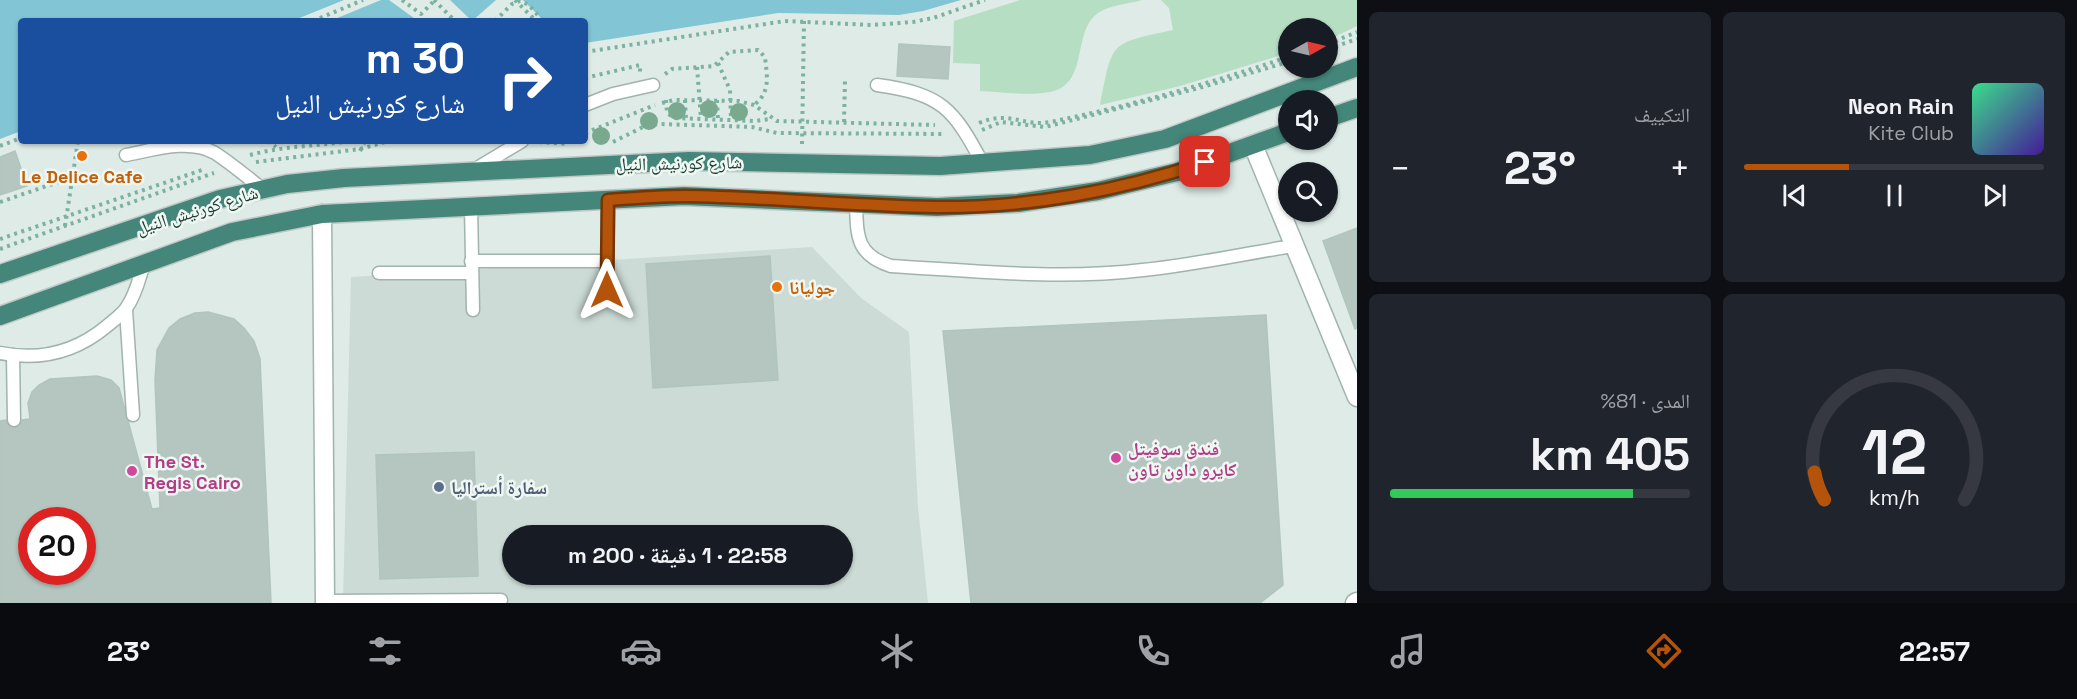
<!DOCTYPE html>
<html lang="ar">
<meta charset="utf-8">
<style>
body{margin:0;font-family:"Space Grotesk","Noto Naskh Arabic",sans-serif;background:#20242c;color:#f1f3f6;direction:rtl;height:100vh;display:flex;flex-direction:column;font-size:22px;white-space:nowrap}
*{box-sizing:border-box;margin:0}
p{font-size:20px;color:#9ea1a6}
.icon{flex:none;width:33px;height:33px;fill:none;stroke:currentColor;stroke-width:2;stroke-linecap:round;stroke-linejoin:round}
.map{position:relative;flex:1;overflow:hidden;direction:ltr}
.drawer{display:flex;flex-direction:column;gap:12px;padding:12px;background:#0d0f14;width:720px}
.drawer>*{flex:none}
.guide{position:absolute;left:18px;top:18px;width:570px;height:126px;border-radius:6px;box-shadow:0 2px 4px #0004;direction:rtl;background:#1a4fa0;color:#fff;overflow:hidden}
.needle{width:39px;rotate:82deg}
.tools{position:absolute;left:1278px;top:18px;display:grid;gap:12px}
.tools a{display:grid;place-items:center;width:60px;height:60px;border-radius:50%;background:#171b24;box-shadow:0 2px 4px #0004;font-size:30px}
.speed{position:absolute;left:18px;top:507px;display:flex;gap:12px;font-size:30px;font-weight:700;text-align:center}
.speed>*{display:grid;place-content:center;width:78px;height:78px;border-radius:50%;background:#171b24;box-shadow:0 2px 4px #0004;line-height:1}
.speed .limit{border:9px solid #d22;background:#fff;color:#111}
.pin{position:absolute;display:grid;place-items:center;width:51px;height:51px;color:#fff;margin:-26px;border-radius:12px;box-shadow:0 3px 9px #0006}
.me{position:absolute;width:66px;margin:-33px;rotate:0deg;stroke-linejoin:round;filter:drop-shadow(0 0 4px #0008)}
.turn{display:flex;align-items:center;gap:21px;height:126px;padding:0 24px;font-size:27px}
.turn .icon{width:78px;height:78px;stroke-width:2.5}
.turn b{display:block;font-size:42px;line-height:51px}
.big{font-size:45px;font-weight:700;line-height:1.1}
.drawer .card{flex:1;display:flex;flex-direction:column;justify-content:center;gap:9px;min-width:0;padding:0 21px;border-radius:9px;background:#20242c}
.drawer .dial{align-items:center;gap:0}
.dial svg{height:156px;overflow:visible;fill:none;stroke:#363941;stroke-width:7;stroke-linecap:round;text-anchor:middle}
.dial text{fill:#f1f3f6;stroke:none}
.song{display:flex;align-items:center;gap:18px}
.cover{width:72px;height:72px;border-radius:9px;background:linear-gradient(135deg,hsl(150 70% 55%),hsl(260 70% 35%))}
.played{height:6px;border-radius:3px;background:linear-gradient(90deg,#b45309 35%,#363941 35%)}
.keys{display:flex;justify-content:space-around;direction:ltr}
.heat{display:flex;justify-content:space-between;align-items:center;font-size:33px;direction:ltr}
.charge{height:9px;border-radius:4px;background:linear-gradient(90deg,#34c759 81%,#363941 0)}
.drawer .tiles{flex:1;display:grid;gap:12px;grid-template-columns:repeat(2,1fr)}
.trip{position:absolute;left:502px;top:525px;width:351px;height:60px;border-radius:30px;background:#171b24;box-shadow:0 2px 4px #0004;font-weight:700;line-height:60px;text-align:center;direction:rtl}
.tabs{display:flex;height:96px;justify-content:space-around;align-items:center;background:#090b0e;color:#9ea1a6}
.tabs .icon{width:42px;height:42px}
.tabs .active{color:#b45309}
.tabs b{font-size:27px;color:#f1f3f6}
main{display:flex;flex:1;min-height:0}
.map>svg:first-child{display:block}
.built{fill:#ccdbd5;fill-rule:evenodd}
.green{fill:#b5dec2}
.water{fill:#82c5d4}
.building{fill:#b4c6bf;stroke:#b0c5bd;stroke-width:1.5;fill-rule:evenodd}
.lines{fill:none;stroke-linecap:round;stroke-linejoin:round}
.service-casing{stroke:#a1b3ad;stroke-width:15}
.minor-casing{stroke:#a1b3ad;stroke-width:21}
.trunk-casing{stroke:#c0c8c6;stroke-width:21}
.path{stroke:#7db1a2;stroke-width:4;stroke-dasharray:3 4.5;stroke-linecap:butt}
.service{stroke:#fff;stroke-width:12}
.minor{stroke:#fff;stroke-width:18}
.trunk{stroke:#448679;stroke-width:18}
.path-bridge{stroke:#7db1a2;stroke-width:4;stroke-dasharray:3 4.5;stroke-linecap:butt}
.tree{fill:#79aa8f}
.route-casing{stroke:#753606;stroke-width:15}
.route{stroke:#b45309;stroke-width:10}
.food-dot{fill:#e8710a;stroke:#eff7f3;stroke-width:2}
.hotel-dot{fill:#d1479c;stroke:#eff7f3;stroke-width:2}
.service-dot{fill:#5c6f8a;stroke:#eff7f3;stroke-width:2}
.labels{text-anchor:middle;dominant-baseline:central;stroke-width:5;stroke-linejoin:round;paint-order:stroke}
.street-label{font-size:18px;fill:#1f3c35;stroke:#eff7f3}
.food-label{font-size:18px;font-weight:bold;fill:#c56008;stroke:#eff7f3}
.hotel-label{font-size:18px;font-weight:bold;fill:#b23c85;stroke:#eff7f3;text-anchor:start}
.service-label{font-size:18px;font-weight:bold;fill:#4e5e75;stroke:#eff7f3;text-anchor:start}
</style>
<main>
<section class="drawer">
<div class="tiles">
<div class="card">
<div class="song"><i class="cover"></i><div><b>Neon Rain</b><p>Kite Club</p></div></div>
<div class="played"></div>
<div class="keys"><svg class="icon" aria-label="previous" viewBox="0 0 24 24"><path d="M18 5L8 12l10 7zM5 5v14"/></svg><svg class="icon" aria-label="pause" viewBox="0 0 24 24"><path d="M8 5v14M16 5v14"/></svg><svg class="icon" aria-label="next" viewBox="0 0 24 24"><path d="M6 5l10 7-10 7zM19 5v14"/></svg></div>
</div>
<div class="card"><p>التكييف</p>
<div class="heat"><a>−</a><b class="big">23°</b><a>+</a></div>
</div>
<div class="card dial"><svg viewBox="0 0 100 80">
<path d="M14 69A42 42 0 1 1 86 69"/>
<path d="M14 69A42 42 0 0 1 9 55" stroke="#b45309"/>
<text x="50" y="56" font-size="32" font-weight="700">12</text>
<text x="50" y="72" font-size="11">km/h</text>
</svg></div>
<div class="card"><p>المدى · 81%</p><b class="big">405 km</b><div class="charge"></div></div>
</div>
</section>
<div class="map">
<svg width="1357" height="603" viewBox="0 0 1357 603">
<rect width="100%" height="100%" fill="#deebe6"/>
<path class="built" d="M812,247L861,298L909,332L918,507L928,603H343L351,277ZM513,536H843V574H513Z"/>
<g class="green">
<path d="M1020,0H1142C1129,4 1109,5 1098,13C1071,32 1090,84 1050,92C1028,96 1002,92 980,91V64L953,63L954,21Z"/>
<path d="M1161,0H1357V26L1328,40V28H1288V53L1180,86L1100,105C1113,40 1109,44 1173,30L1169,8Z"/>
</g>
<g class="water">
<path d="M0,0H344L292,21H21V131L0,139Z"/>
<path d="M381,0H389L418,21H330Z"/>
<path d="M450,0H496L472,21Z"/>
<path d="M523,0H961L923,11L899,15L778,13L585,43V21H544Z"/>
</g>
<g class="building">
<path d="M899,44L950,47L948,79L897,76Z"/>
<path d="M15,151L27,186L0,195V157Z"/>
<path d="M1357,228V328L1355,329L1323,241Z"/>
<path d="M770,256L778,380L653,388L646,264Z"/>
<path d="M208,312L234,319L244,328L254,341L260,359L271,603H0V421L6,420L10,427L15,428L21,424L22,420L30,419L28,403L32,392L39,385L50,379L97,376L111,380L119,388L152,509L160,508L155,380L157,350L169,328L180,319L195,313ZM32,520H82V572H32Z"/>
<path d="M1266,315L1283,585L1260,603H971L943,331Z"/>
<path d="M474,452L478,576L380,579L376,455Z"/>
</g>
<g class="lines">
<g class="service-casing">
<g id="service">
<path d="M877,85C942,94 953,108 983,164"/>
<path d="M585,105L613,94L653,85"/>
<path d="M126,155C153,150 189,138 215,153C232,164 248,178 264,190"/>
<path d="M474,170L522,141"/>
<path d="M856,203C857,236 856,255 891,266C975,271 1060,280 1143,270C1193,265 1243,254 1293,246"/>
<path d="M471,206L473,310"/>
<path d="M471,261H607"/>
<path d="M379,273H471"/>
<path d="M607,290L608,200"/>
<path d="M126,310L133,415"/>
<path d="M0,353C40,361 76,352 107,326C114,320 123,314 127,307C136,294 139,279 144,264"/>
<path d="M13,355L14,420"/>
<path d="M325,601L501,600"/>
</g>
</g>
<g class="minor-casing">
<g id="minor">
<path d="M1253,145L1357,397"/>
<path d="M322,214L325,603"/>
<path d="M1355,603L1357,602"/>
</g>
</g>
<g class="trunk-casing">
<g id="trunk">
<path d="M1328,118L1357,108"/>
<path d="M0,274L220,199L287,184L344,178L689,161L940,166L1090,155L1165,139L1357,67"/>
<path d="M0,316L232,232L322,214L684,196L937,207L1018,203L1098,191L1177,172L1288,132"/>
</g>
</g>
<g class="path">
<path d="M402,0L421,14L435,0"/>
<path d="M434,0L455,21"/>
<path d="M515,0L536,21"/>
<path d="M313,21L363,0"/>
<path d="M1328,44L1357,32"/>
<path d="M1328,49L1357,39"/>
<path d="M585,52L785,21L872,25L913,22L933,18L985,0"/>
<path d="M718,63L730,90L731,120"/>
<path d="M697,67L701,119"/>
<path d="M665,74L672,69L714,66L729,52L758,50L765,57C767,76 771,92 754,105"/>
<path d="M585,78L640,65V72"/>
<path d="M666,100L667,113L674,118L755,121L770,119"/>
<path d="M685,100L686,119"/>
<path d="M717,100L718,120"/>
<path d="M662,103L674,100L739,101L754,105L777,121L935,125"/>
<path d="M844,122L845,80"/>
<path d="M979,123C1010,110 1023,127 1050,122C1130,106 1211,83 1288,57"/>
<path d="M982,130L1001,122L1045,127L1199,88L1288,62"/>
<path d="M585,133L655,105"/>
<path d="M268,141L276,147"/>
<path d="M539,142L567,144"/>
<path d="M613,142L645,126L660,124L752,127L777,133L945,134"/>
<path d="M802,144L804,21"/>
<path d="M0,146L21,138"/>
<path d="M360,151L365,141"/>
<path d="M250,155C283,146 318,146 352,141"/>
<path d="M256,162L360,149L389,141"/>
<path d="M0,202L73,177"/>
<path d="M65,226L78,141"/>
<path d="M0,239L205,169"/>
<path d="M0,249L214,173"/>
</g>
<use href="#service" class="service"/>
<use href="#minor" class="minor"/>
<use href="#trunk" class="trunk"/>
<path class="path-bridge" d="M495,21L512,4L520,1L529,5L543,21"/>
</g>
<g class="tree">
<circle cx="709" cy="109" r="9"/>
<circle cx="677" cy="111" r="9"/>
<circle cx="739" cy="112" r="9"/>
<circle cx="649" cy="121" r="9"/>
<circle cx="601" cy="136" r="9"/>
</g>
<g class="lines">
<g class="route-casing">
<path id="route" d="M607,290L608,200C634,198 660,196 685,196C769,197 853,206 936,207C1026,208 1120,191 1205,162"/>
</g>
<use href="#route" class="route"/>
</g>
<g class="food-dot">
<circle cx="82" cy="156" r="6"/>
<circle cx="777" cy="287" r="6"/>
</g>
<g class="hotel-dot">
<circle cx="1116" cy="458" r="6"/>
<circle cx="132" cy="471" r="6"/>
</g>
<circle class="service-dot" cx="439" cy="487" r="6"/>
<g class="labels">
<g class="street-label">
<text transform="translate(679 163) rotate(-1)">شارع كورنيش النيل</text>
<text transform="translate(197 210) rotate(-17)">شارع كورنيش النيل</text>
</g>
<g class="food-label">
<text x="82" y="176">Le Delice Cafe</text>
<text x="789" y="287" text-anchor="start">جوليانا</text>
</g>
<g class="hotel-label">
<text x="1128" y="448">فندق سوفيتل<tspan x="1128" dy="21">كايرو داون تاون</tspan></text>
<text x="144" y="461">The St.<tspan x="144" dy="21">Regis Cairo</tspan></text>
</g>
<g class="service-label">
<text x="451" y="487">سفارة أستراليا</text>
</g>
</g>
</svg>
<div class="tools">
<a><svg class="needle" viewBox="-14 -14 28 28"><path d="M0-13l5 13h-10z" fill="#e53935"/><path d="M0 13l5-13h-10z" fill="#9ea1a6"/></svg></a>
<a><svg class="icon" aria-label="sound" viewBox="0 0 24 24"><path d="M4 9h4l5-4v14l-5-4H4zM17 9q2 3 0 6"/></svg></a>
<a><svg class="icon" aria-label="search" viewBox="0 0 24 24"><circle cx="10" cy="10" r="6"/><path d="M15 15l6 6"/></svg></a>
</div>
<div class="speed"><div class="limit">20</div></div>
<div class="pin" style="left:1205px;top:162px;background:#d93025"><svg class="icon" aria-label="arrive" viewBox="0 0 24 24"><path d="M6 21V4h12l-3 4 3 4H6"/></svg></div>
<svg class="me" style="left:607px;top:290px" viewBox="-20 -20 40 40"><path d="M0-17L14 15 0 8-14 15z" fill="#b45309" stroke="#fff" stroke-width="4"/></svg>
<div class="trip">22:58 · 1 دقيقة · 200 m</div>
<div class="guide">
<div class="turn"><svg class="icon" aria-label="right" viewBox="0 0 24 24"><path d="M7 20v-9h11M14 6l5 5-5 5"/></svg><div><b>30 m</b>شارع كورنيش النيل</div></div>
</div>
</div>
</main>
<nav class="tabs">
<b>22:57</b>
<svg class="icon active" aria-label="directions" viewBox="0 0 24 24"><path d="M12 3l9 9-9 9-9-9zM9 14v-3h6M13 9l2 2-2 2"/></svg>
<svg class="icon" aria-label="music" viewBox="0 0 24 24"><path d="M9 18V5l10-2v13"/><circle cx="6" cy="18" r="3"/><circle cx="16" cy="16" r="3"/></svg>
<svg class="icon" aria-label="phone" viewBox="0 0 24 24"><path d="M5 4h4l2 5-3 2q2 4 5 5l2-3 5 2v4C11 20 4 13 5 4z"/></svg>
<svg class="icon" aria-label="climate" viewBox="0 0 24 24"><path d="M12 3v18M4 7l16 10M4 17L20 7"/></svg>
<svg class="icon" aria-label="car" viewBox="0 0 24 24"><path d="M5 17H2v-5l4-1 3-4h7l3 4 3 1v5h-3M9 17h6M6 11h13"/><circle cx="7" cy="17" r="2"/><circle cx="17" cy="17" r="2"/></svg>
<svg class="icon" aria-label="filters" viewBox="0 0 24 24"><path d="M4 7h16M4 17h16"/><circle cx="9" cy="7" r="2"/><circle cx="15" cy="17" r="2"/></svg>
<b>23°</b>
</nav>
